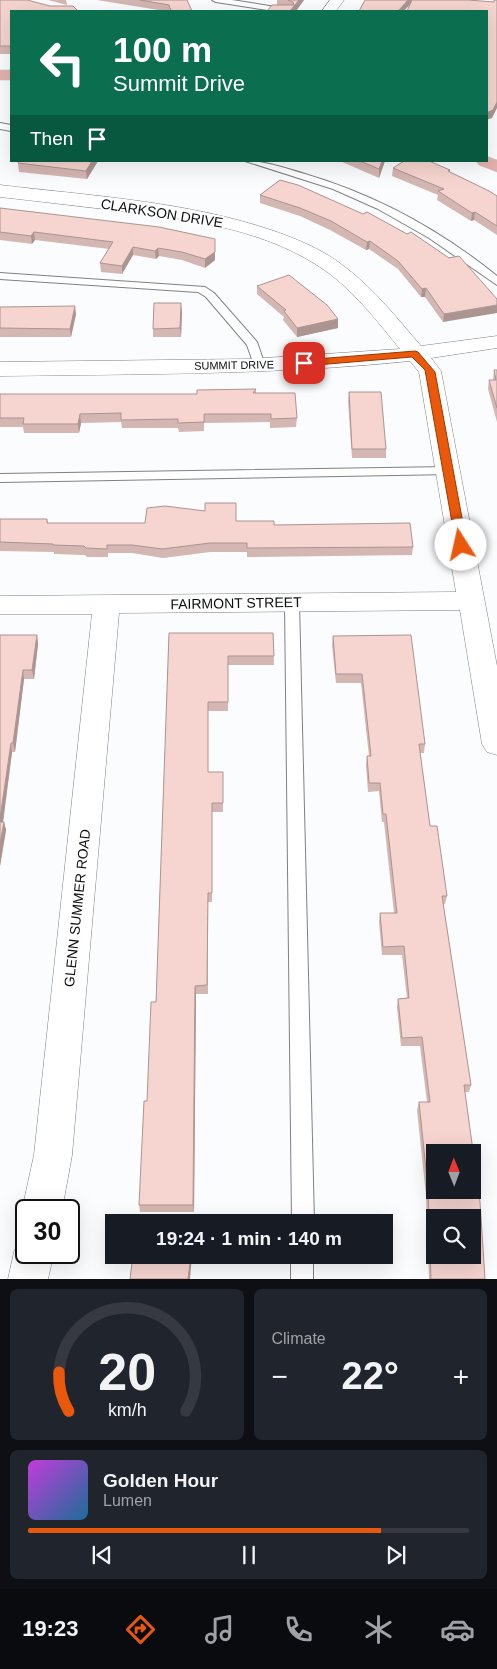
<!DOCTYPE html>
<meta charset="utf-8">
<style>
body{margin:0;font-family:Helvetica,sans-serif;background:#20242c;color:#f1f3f6;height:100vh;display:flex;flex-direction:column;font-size:19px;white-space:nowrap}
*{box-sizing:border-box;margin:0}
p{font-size:16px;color:#9ea1a6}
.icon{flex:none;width:28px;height:28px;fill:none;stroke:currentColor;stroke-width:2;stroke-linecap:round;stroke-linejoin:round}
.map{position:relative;height:1279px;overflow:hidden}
.drawer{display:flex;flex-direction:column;gap:10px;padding:10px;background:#0d0f14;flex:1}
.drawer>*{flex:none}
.hud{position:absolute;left:10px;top:10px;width:478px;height:152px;border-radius:0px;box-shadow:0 5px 20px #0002;background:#0b6e4f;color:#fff;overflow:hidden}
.needle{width:32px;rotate:359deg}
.controls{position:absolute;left:426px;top:1144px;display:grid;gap:10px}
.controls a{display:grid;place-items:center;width:55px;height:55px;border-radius:0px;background:#171b24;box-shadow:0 5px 20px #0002;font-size:25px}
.speed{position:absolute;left:15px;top:1199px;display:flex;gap:10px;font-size:25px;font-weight:700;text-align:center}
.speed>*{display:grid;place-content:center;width:65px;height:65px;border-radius:50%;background:#171b24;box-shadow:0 5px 20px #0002;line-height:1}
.speed .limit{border:2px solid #111;border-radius:8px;background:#fff;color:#111}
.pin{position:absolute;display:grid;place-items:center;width:42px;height:42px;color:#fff;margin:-21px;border-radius:10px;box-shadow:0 2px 8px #0006}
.me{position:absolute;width:55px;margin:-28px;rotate:350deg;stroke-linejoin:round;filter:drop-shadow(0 0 4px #0008)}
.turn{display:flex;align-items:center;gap:18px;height:105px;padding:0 20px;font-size:22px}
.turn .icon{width:65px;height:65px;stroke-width:2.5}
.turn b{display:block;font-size:35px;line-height:42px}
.then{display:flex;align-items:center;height:48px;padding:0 20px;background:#0003;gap:10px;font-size:19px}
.big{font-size:38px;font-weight:700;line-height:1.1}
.drawer .widget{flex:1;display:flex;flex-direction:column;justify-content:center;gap:8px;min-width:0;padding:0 18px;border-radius:8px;background:#20242c}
.drawer .dial{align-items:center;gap:0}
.dial svg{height:130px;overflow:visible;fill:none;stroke:#363941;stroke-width:7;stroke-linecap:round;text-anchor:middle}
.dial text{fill:#f1f3f6;stroke:none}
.song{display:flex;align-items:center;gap:15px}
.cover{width:60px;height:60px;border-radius:8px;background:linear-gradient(135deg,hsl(290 70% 55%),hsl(200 70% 35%))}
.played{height:5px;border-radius:2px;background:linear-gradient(90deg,#ea580c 80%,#363941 80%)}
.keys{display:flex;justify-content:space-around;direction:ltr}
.heat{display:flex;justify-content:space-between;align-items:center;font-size:28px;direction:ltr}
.drawer .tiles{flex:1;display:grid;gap:10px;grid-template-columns:1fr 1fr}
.widget:last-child{grid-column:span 2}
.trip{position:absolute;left:105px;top:1214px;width:288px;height:50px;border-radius:0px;background:#171b24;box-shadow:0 5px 20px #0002;font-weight:700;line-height:50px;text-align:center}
.menu{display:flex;height:80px;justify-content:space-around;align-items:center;background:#090b0e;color:#9ea1a6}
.menu .icon{width:35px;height:35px}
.menu .on{color:#ea580c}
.menu b{font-size:22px;color:#f1f3f6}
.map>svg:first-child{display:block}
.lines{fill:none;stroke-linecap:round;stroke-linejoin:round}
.lane-casing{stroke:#7e8082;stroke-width:2}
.street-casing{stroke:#7e8082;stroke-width:1}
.primary-casing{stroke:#d8d8d8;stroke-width:1}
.lane{fill:#fff;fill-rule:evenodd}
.street{fill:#fff;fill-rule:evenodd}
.primary{fill:#e3b1ae;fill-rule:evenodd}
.wall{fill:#d4b6b2}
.shaded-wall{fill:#ac9491}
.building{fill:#f6d4cf;stroke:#ac9491;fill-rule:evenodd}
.route{fill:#ea580c;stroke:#983908}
.labels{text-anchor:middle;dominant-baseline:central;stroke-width:4;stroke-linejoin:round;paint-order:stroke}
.far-street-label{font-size:11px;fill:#0c0d0e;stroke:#fff}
.street-label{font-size:14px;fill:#0c0d0e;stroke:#fff}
</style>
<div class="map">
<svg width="497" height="1279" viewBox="0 0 497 1279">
<rect width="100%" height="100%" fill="#fafcfe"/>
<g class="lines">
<g class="lane-casing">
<g id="lane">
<path d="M212,0H232L288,9L292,11H274L216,2Z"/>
<path d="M0,123L11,125V131L0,129Z"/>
<path d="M245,161C266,161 285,168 305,174C376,195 440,230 497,276V285L429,238L378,209L333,189Z"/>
<path d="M0,273L205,287L214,293L257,342L265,365L263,368H255L247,345L206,297L198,292L0,279Z"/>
<path d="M448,467L453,468L455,471L453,474L0,482V474Z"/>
<path d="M292,598L297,599L299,603L314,1222H292L285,603L287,599Z"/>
<rect x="291" y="1255" width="22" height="24"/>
</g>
</g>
<g class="street-casing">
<g id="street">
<path d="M330,0H344L336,11H322Z"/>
<path d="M0,185C91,196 186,201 274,231C299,240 324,250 345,267C374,289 397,318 421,346L497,336V348L431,358L441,371L497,666V755L487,752L482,744L460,610L119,613L72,1155L62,1210H26V1219L22,1210L34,1155L92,614H0V596L456,592L419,372L410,361C274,375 137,374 0,376V362L249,359L400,349C378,322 357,295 330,274C268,228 187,219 113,210C76,206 38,201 0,197Z"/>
<path d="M26,1235V1252H54L48,1279H8L14,1252L20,1238Z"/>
</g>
</g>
<g class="primary-casing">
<g id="primary">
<rect x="0" y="70" width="11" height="10"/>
<path d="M486,156L497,160V172L479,165L476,161H486Z"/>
</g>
</g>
<use href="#lane" class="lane"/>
<use href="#street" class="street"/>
<use href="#primary" class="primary"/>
</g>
<g class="wall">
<path d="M0,0L11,11V54H0Z"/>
<path d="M48,0H66L67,5Z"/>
<path d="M97,0H187L192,11H165Z"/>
<path d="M277,0H304L296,11H267L277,5Z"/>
<path d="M98,161L87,179L19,172L18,163Z"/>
<path d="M340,161H385L379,178Z"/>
<path d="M393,168L450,170V172L497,196V235L474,220L471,221L437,200L438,195L392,176Z"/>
<path d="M280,180L449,258L459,256L443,322L425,297H421L398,269L369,249L366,250L330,230L300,216L260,203V195Z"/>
<path d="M0,208L215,260L205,268L182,260L159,256L156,259L133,255L122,274L101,272L100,263L109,249L35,240L32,244L0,240Z"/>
<path d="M257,286L338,319V328L297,337L283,320L284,317L257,294Z"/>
<path d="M0,307L76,314L71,337H0Z"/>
<path d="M182,312L181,337H153V329Z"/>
<path d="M494,370H497V422L488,389L489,380H493Z"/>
<path d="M256,389V393L297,418L296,427L270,428V422L204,423V431L179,432L178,428H122L121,422L81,423L79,433H24L23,427H0V394H197Z"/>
<path d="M349,392L386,449V458H352L348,401Z"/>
<path d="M0,519H47L48,523H145L236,521L274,525L413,547L412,555L247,557V552H210L163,558L132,553H108V557H87L85,555L54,554V552L0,551Z"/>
<path d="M169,633H273L274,665H228V711H208V772H223V812H212V902H208V994H196L194,1212H140L139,1205L156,1002Z"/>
<path d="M0,635H37L38,644L34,679H24L15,752H12L3,822H4L6,830L0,866Z"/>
<path d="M333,636L425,744L424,753H420L430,826L447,896L445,904H443L471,1085L469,1092H465L485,1279H429L426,1196L417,1110L419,1102H427L420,1046H401L397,1007L398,999L407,998L402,955H382L379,922L380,913H394L384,822H382L379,791L368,792L366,765L367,756H369L361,683H336L332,645Z"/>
</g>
<g class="shaded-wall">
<path d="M299,0H304L296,11H290Z"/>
<path d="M408,0H414L404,11H398Z"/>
<path d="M497,102V108L492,118L486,120V113Z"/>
<path d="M92,161H98L87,179L86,171Z"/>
<path d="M382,161H385L379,178V169Z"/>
<path d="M475,212L474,220L471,221L472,213Z"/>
<path d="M34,232L35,240L32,244L31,236Z"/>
<path d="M215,239V260L205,268V259Z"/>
<path d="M370,241L369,249L366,250L367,242Z"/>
<path d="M133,247V255L122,274V266Z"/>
<path d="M158,248L159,256L156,259L155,251Z"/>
<path d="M426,288L425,297H421L422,289Z"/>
<path d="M181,303L182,312L181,337L180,328Z"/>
<path d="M497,305V313L443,322L444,314Z"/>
<path d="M75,306L76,314L71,337L70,329Z"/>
<path d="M338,319V328L297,337V328Z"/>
<path d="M80,414L81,423L79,433L78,424Z"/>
<path d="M37,635L38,644L34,679L32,670Z"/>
<path d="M23,670L24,679L15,752L13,743Z"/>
<path d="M11,743L12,752L2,830L0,824V818Z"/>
<path d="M4,822L6,830L0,866V844Z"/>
<path d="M195,986L196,994L194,1212L193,1205Z"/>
<path d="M191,1255H192L190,1279H188Z"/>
</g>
<g class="building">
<path d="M0,0H27L50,6H73L78,11H11V46H0Z"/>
<path d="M140,0H187L192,11H171L169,5Z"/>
<path d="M288,0H299L290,11H267L272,5H294L293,2Z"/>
<path d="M365,0H408L398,11H359Z"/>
<path d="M412,0H468L494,2V0H497V102L493,110L486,113V11H407Z"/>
<path d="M19,161H92L86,171L18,163Z"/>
<path d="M360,161H382L379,169Z"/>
<path d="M404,161H429L450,170L448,171L489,191L497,196V226L475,212L472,213L438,191L444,189L393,168Z"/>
<path d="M280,180L298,185L363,214L367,212L407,234L411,232L449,258L459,256L497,299V305L444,314L426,288L422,289L398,261L370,241L367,242L331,221L300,208L260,195Z"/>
<path d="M0,208L159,227L215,239V252L205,259L182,252L158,248L155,251L133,247L122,266L100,263L113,242L34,232L31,236L0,232Z"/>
<path d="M289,275L327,305L338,319L297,328L284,311L286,310L257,286Z"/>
<path d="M154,303H181L180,328L153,329Z"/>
<path d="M75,306L70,329L0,328V307Z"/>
<path d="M494,370H497V408L489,380H496Z"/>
<path d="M256,389L253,393H295L297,418L271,419V414H204V422L178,423V419L121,420V413L80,414L78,424H23L24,418H0V394H197V390Z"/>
<path d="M349,392H381L386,449H352Z"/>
<path d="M205,503H236V521H274V525L410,523L413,547L247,548V543H210L162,549L132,545H107V549L86,548L84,546L53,545V544L0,542V519H47V523H145L147,508L165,506L205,511Z"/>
<path d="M169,633H273L274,656H228V702H208V772H223V803H212V893H208L207,985L195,986L193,1205H139L144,1101H147L151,1002H156Z"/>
<path d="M0,635H37L32,670H23L13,743H11L0,818Z"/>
<path d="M411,635L425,744H419L430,826H437L447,896H442L471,1085H464L480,1202L485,1279H431L428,1189L419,1102H430L422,1037L402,1038L398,999L409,998L404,946L383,947L380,913H397L386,814H383L380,783H369L367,756H371L362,674H336L333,636ZM435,1152H472V1190H435ZM435,1218H472V1255H435Z"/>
<path d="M0,822H4L0,844Z"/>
<path d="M133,1255H191L188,1279H130Z"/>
</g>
<path class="route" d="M415,351L418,352L435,372L467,545L461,549L456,545L425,370L412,357L304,366L300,363L304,360Z"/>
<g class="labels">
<g class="far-street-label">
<text transform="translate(234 365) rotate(-1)">SUMMIT DRIVE</text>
</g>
<g class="street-label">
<text transform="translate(162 213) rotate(9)">CLARKSON DRIVE</text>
<text transform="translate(236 603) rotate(-1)">FAIRMONT STREET</text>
<text transform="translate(77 908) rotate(-84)">GLENN SUMMER ROAD</text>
</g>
</g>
</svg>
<div class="controls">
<a><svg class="needle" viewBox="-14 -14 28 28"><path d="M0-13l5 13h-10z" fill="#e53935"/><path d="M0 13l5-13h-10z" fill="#9ea1a6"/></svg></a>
<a><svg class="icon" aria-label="search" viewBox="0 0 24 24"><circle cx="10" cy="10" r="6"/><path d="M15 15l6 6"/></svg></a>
</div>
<div class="speed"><div class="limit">30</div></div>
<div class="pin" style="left:304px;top:363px;background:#d93025"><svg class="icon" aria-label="arrive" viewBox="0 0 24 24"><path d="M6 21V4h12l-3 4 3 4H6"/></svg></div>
<svg class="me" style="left:461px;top:545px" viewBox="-20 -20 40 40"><circle r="19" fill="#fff"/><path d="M0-13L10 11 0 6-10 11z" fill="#ea580c"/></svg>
<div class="trip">19:24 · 1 min · 140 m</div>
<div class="hud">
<div class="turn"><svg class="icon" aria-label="left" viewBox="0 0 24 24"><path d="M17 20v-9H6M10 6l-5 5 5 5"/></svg><div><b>100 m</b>Summit Drive</div></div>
<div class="then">Then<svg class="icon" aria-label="arrive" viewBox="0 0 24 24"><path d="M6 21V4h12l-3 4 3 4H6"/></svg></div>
</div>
</div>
<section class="drawer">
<div class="tiles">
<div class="widget dial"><svg viewBox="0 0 100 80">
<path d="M14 69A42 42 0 1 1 86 69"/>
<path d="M14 69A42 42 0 0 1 8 45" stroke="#ea580c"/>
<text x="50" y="56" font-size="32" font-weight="700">20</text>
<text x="50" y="72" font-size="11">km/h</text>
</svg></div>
<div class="widget"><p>Climate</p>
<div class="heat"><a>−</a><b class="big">22°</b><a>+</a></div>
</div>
<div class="widget">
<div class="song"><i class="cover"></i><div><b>Golden Hour</b><p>Lumen</p></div></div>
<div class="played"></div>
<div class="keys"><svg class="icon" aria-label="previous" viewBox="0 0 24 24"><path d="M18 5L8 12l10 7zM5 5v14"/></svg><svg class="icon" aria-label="pause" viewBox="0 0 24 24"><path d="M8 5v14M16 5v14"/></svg><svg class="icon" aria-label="next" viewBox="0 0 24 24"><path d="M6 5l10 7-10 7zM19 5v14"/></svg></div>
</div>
</div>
</section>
<nav class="menu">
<b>19:23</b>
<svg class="icon on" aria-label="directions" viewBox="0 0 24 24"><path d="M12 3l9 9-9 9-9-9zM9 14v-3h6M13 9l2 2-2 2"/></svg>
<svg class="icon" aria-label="music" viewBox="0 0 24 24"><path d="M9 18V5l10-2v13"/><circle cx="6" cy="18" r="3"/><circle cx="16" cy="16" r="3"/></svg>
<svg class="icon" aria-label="phone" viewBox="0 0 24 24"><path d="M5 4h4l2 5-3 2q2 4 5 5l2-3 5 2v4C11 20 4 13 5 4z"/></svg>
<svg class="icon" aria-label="climate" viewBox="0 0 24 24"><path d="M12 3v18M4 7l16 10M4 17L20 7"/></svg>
<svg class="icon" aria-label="car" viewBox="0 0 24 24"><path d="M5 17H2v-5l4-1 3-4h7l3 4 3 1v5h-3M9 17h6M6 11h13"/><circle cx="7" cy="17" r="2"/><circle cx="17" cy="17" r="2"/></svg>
</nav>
